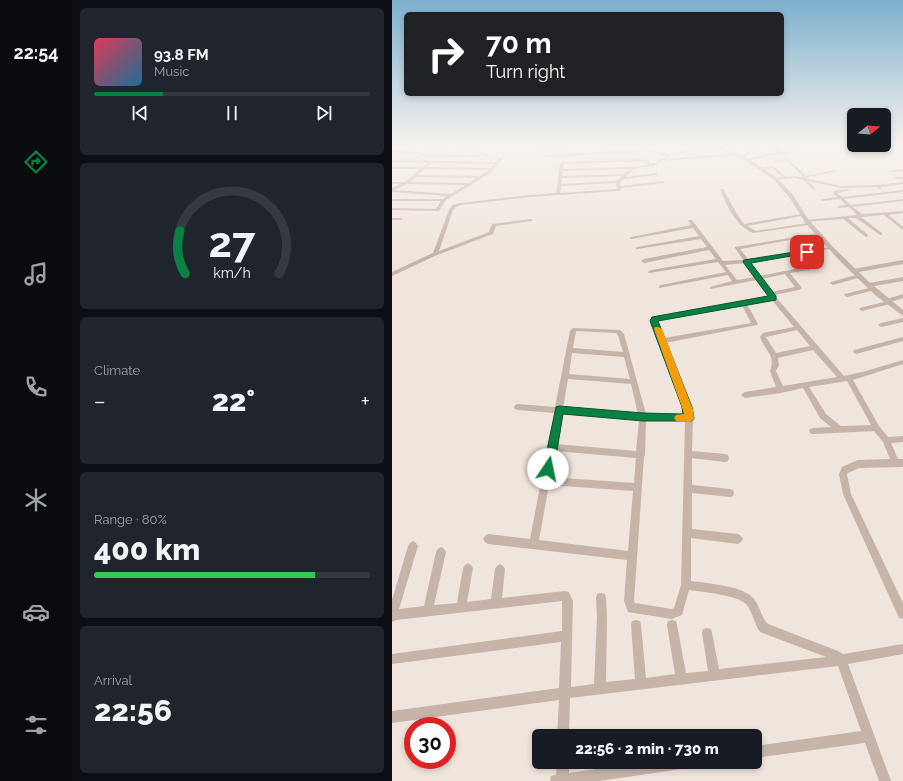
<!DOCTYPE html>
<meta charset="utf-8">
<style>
body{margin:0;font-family:Raleway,sans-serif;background:#20242c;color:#f1f3f6;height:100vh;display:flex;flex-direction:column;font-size:15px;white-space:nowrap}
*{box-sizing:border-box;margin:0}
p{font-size:13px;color:#9ea1a6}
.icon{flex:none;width:22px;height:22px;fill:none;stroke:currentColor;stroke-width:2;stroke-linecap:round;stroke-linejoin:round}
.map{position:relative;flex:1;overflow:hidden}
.drawer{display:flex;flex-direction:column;gap:8px;padding:8px;background:#0d0f14;width:320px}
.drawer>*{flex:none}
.guide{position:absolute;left:12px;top:12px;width:380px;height:84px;border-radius:6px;box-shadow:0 2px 6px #0003;background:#202124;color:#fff;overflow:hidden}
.needle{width:26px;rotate:73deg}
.tools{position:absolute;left:455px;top:108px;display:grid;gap:8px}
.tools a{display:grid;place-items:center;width:44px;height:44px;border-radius:6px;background:#171b24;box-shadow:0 2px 6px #0003;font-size:20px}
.speed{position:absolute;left:12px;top:717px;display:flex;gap:8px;font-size:20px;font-weight:700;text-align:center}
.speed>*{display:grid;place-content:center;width:52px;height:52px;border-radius:50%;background:#171b24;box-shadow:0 2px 6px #0003;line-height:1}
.speed .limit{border:6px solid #d22;background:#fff;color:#111}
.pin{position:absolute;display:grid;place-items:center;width:34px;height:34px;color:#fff;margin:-17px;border-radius:8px;box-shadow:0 2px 6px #0006}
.me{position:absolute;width:44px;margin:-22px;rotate:11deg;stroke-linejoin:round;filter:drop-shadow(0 0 3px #0008)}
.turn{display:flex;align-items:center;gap:14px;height:84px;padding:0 16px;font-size:18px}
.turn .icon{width:52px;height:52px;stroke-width:2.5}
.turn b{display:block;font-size:28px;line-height:34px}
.big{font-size:30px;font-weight:800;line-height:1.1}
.drawer .tile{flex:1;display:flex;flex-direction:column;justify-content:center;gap:6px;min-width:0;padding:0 14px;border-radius:6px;background:#20242c}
.drawer .dial{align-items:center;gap:0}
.dial svg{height:104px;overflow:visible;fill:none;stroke:#363941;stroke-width:7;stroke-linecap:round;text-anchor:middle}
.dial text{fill:#f1f3f6;stroke:none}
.song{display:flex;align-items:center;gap:12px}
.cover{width:48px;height:48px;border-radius:6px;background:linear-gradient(135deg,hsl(350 70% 55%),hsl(200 70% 35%))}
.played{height:4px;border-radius:2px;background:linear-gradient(90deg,#0b8043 25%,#363941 25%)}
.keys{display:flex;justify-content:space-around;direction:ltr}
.heat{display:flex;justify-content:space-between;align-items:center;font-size:22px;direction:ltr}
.charge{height:6px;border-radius:3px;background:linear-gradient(90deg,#34c759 80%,#363941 0)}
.trip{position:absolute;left:140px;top:729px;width:230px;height:40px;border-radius:6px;background:#171b24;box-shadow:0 2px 6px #0003;font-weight:800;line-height:40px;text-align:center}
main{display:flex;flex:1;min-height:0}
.menu{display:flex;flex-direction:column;width:72px;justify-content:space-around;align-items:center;background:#090b0e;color:#9ea1a6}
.menu .icon{width:28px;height:28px}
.menu .active{color:#0b8043}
.menu b{font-size:18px;color:#f1f3f6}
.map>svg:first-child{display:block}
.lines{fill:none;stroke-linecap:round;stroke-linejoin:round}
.river{fill:#7ea9a8;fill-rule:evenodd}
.minor{fill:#c6b4a9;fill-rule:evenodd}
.tertiary{fill:#c6b4a9;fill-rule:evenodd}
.route{fill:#0b8043;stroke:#07532c}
.slow{fill:#f59e0b}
</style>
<main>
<nav class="menu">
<b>22:54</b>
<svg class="icon active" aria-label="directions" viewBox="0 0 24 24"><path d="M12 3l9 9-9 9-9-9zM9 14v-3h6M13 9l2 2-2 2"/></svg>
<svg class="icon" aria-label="music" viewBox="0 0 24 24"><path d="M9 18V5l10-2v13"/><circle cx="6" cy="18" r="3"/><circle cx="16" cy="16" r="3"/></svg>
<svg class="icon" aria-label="phone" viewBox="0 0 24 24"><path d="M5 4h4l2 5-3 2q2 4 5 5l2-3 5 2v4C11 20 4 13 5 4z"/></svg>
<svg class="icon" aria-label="climate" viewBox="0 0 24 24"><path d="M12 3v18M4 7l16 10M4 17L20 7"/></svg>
<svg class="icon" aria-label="car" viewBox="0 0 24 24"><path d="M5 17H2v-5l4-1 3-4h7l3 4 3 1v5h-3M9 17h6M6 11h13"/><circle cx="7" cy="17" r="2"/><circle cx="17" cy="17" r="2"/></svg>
<svg class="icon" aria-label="filters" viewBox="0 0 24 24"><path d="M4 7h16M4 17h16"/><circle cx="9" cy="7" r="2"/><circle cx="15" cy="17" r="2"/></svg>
</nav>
<section class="drawer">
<div class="tile">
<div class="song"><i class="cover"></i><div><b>93.8 FM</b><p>Music</p></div></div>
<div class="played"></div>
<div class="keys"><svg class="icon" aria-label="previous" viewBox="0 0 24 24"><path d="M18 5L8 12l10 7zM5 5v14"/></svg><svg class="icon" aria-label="pause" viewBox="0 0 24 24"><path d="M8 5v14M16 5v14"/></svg><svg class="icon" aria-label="next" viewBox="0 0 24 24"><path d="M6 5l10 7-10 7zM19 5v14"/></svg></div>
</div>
<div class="tile dial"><svg viewBox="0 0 100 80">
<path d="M14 69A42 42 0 1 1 86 69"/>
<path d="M14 69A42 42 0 0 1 10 36" stroke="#0b8043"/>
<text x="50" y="56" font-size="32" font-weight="700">27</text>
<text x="50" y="72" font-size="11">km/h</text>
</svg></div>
<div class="tile"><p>Climate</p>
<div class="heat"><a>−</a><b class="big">22°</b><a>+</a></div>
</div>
<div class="tile"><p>Range · 80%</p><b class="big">400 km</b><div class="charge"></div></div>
<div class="tile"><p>Arrival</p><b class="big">22:56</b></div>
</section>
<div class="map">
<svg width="511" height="781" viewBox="0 0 511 781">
<rect width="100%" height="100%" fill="#efe5dc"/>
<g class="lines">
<path class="river" d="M133,145H212L147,149Z"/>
<g class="minor">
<path d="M54,145H60L111,159L98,173L54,200L47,211L0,210V208L44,209L49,201H0V199H51L55,196L0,192V188L8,184H0V182H13L28,169H0V167H31L36,163L0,162V160L104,162L107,159ZM40,163L102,164L99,168L35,167ZM33,169L97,170L88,176L26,175ZM24,177L84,178L77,183L18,182ZM14,184L73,185L59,194L3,190Z"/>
<path d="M320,145L323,146L280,155L274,159L346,153L348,154L346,155L271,161C261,168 252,165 243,169C240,171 237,173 235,175V177L264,173H265V175L232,179L228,182V186L272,181L273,182L271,183L229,188V190L227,191L138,197L69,205L64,207L61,210L47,251L97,232L100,224L139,219L141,220L139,221L104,226L101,234L45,255L0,276V272L41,253L57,210L60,205L68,203L138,195L164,193L168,163L170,162L255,159L257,160L258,164L263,163L274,156L267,155L259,151L154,157L153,155L260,149L269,153L277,154ZM254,161L255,165L242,167L171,169L172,164ZM238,169L232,174L170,176L171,171ZM230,176L225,181L169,184L170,178ZM224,183L225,189L168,193L169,186Z"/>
<path d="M364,145H368L353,157H351V155Z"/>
<path d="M377,145H380L389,152L405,151L407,152L389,155H379L356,161L354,160L379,153L385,152Z"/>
<path d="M37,149H49L51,150L49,151H36Z"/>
<path d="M0,150L26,152L28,153L26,154L0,152Z"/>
<path d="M29,154L85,155L87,156L85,157L28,156Z"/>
<path d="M396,159L414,176L443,170L445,171L413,178L449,186L485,185L511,182V184L489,187L490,188L488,189L484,187L449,188L416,181L424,189L422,190L411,180L403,178L382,180V178L390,177L380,168L371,169L369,168L381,166L394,177L403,176L409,177L410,175L395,161L381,163L379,162Z"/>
<path d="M511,169V171L498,172L496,171Z"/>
<path d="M504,177H511V179H503L502,178Z"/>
<path d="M329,189H331L345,214L352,224L409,214L411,215L409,216L355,226L364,231L416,223L418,224L416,225L361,233C343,225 336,207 328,190Z"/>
<path d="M455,189L457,190L456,191L445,193L450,197L511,190V192L452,199L459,205L511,199V201L461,207L470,214L511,211V213L496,215L511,227V230L492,215L469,217L490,233V235H488L464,218H456L476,235V236L474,237L451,219L412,222V221L414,220L465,215L457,207L446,208V206L454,205L448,199L431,201L429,200L431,199L445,197L441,193V191Z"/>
<path d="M0,218H9L11,219L9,220H0Z"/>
<path d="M296,220H300L331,261L351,260L343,248V247L428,233V235H426L348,249L356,259L440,247V249H438L406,254L420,268L417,270L398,273L410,288L407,290L382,295L452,376L474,371L511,360V364L461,380L487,426L496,437L511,436V442L499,443L506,459H511V467L467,468L456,473L455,474L459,494L511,603V619L507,618L451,494L447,474L450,467L466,460L498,459L491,442L482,431L421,434L418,433L417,431L418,429L421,428L439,427L428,418L411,388L389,393L353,398L351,397L349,395L351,393L353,392L384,387L378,371C384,355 373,351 368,337L371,333L402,327L380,300L355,304L366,324L365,325L273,343L299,407L301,418L300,451L333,454L336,455L337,458L336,461L333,462L300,458V485L338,489L341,490L342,493L341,496L338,497L300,493V529L346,534L349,536L351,539L349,542L346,544L299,538V581C314,583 353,586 362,599C368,606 369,617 376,624L446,651L451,654L511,644V654L456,664L499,781H487L473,743L363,758V746L469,731L446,666L178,698L177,736H165L167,700L0,723V711L167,688L169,642L0,664V654L170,631V601L4,620L0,622V600L16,546L18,543L21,541L24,543L26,546L7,609L32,606L44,552L46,549L49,547L52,549L54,552L42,605L65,603L71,568L73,565L76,563L79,565L81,568L75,602L99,599L103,569L105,566L108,564L111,566L113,569L110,598L173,591L177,592L181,601L179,687L202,684L205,617L204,598L205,594L209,593L213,594L214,598L215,617L214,682L243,679L239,625L240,621L244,620L248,621L249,625L254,678L283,674L275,625L276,621L280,620L284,621L285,625L294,673L316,671L310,633L311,629L315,628L319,629L320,633L327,669L434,657L368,632C362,624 361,612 354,604C345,595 311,592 297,590L290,615L280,619L236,612L232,601L235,560L96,544L93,542L91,539L93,536L96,534L138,539L162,413L126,410L123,409L122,407L123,405L126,404L163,407L178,331L181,328L228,330L232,334L254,414L293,415L291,407L259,321L261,318L377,297L365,280L318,289V287L340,281L336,275L267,288V286L269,285L334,272L326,262L257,273L256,272L259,270L324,259L317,250L252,263L249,261L252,259L315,247L309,239L245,249L243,248L245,247L307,236L301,228L239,239L237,238L239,237L299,225L296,221ZM401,255L413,267L368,276L358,262ZM353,263L363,277L345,280L333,265ZM393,274L403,287L379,292L370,279ZM350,305L359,323L272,338L265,321ZM405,330L418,346L384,353L374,337ZM184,331L224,333L226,335L231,352L181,348ZM421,350L445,377L391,386L384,371L387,365L386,358ZM180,353L232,357L238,379L177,374ZM176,379L239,384L246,414L171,408ZM455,381L479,425L449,426L434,414L417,387ZM170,413L247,420L244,451L164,444ZM254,420L293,421L289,585L282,608L280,609L243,603L242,601L252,457L253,455ZM163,451L244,458L242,483L158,477ZM157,485L241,491L236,551L147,540Z"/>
<path d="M511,260V264L461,273L458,271L461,269Z"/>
<path d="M467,274L470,276L469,277L441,285L438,283L439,282Z"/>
<path d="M511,277V281L477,287L474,285L477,283Z"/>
<path d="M481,287L483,288V290L455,297L452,295L453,294Z"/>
<path d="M511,294V298L498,302V304L470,311L467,309L468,308L492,302V300Z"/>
<path d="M511,318V322L489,327L486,325L489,323Z"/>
<path d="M511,337V341L464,354L461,352L462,350Z"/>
<path d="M165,762H177V773L252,762H302L300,766L296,768L208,781H158L159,776L164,775Z"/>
</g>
<path class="tertiary" d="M316,145H323L354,157L384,177L401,195L416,219L441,247L476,281L511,310V316L483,295L448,261L415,225L397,197L381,179L351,159Z"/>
</g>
<linearGradient id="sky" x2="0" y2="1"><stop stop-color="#7db0ce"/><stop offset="0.57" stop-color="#f8f3ef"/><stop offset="1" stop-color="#f8f3ef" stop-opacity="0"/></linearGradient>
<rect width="511" height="255" fill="url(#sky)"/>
<path class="route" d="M415,250L418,252L417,253L359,263L384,296V300L266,321L300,407L302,418L300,421H251L171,414L162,469L160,473L156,474L153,473L151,469L164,407L167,406L251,413L291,414L290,407L258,321L260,317L376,296L351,262L352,260Z"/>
<path class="slow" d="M263,327H266L270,329L301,410L302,418L300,421L297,422L284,421L282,418L284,415L292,414L291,410L262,329Z"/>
</svg>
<div class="tools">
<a><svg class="needle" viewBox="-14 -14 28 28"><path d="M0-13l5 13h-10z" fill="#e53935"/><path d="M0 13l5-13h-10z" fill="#9ea1a6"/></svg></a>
</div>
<div class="speed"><div class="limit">30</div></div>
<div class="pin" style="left:415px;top:252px;background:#d93025"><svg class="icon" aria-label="arrive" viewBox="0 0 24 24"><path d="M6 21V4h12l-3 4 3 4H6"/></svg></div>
<svg class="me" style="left:156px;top:469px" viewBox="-20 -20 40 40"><circle r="19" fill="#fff"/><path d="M0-13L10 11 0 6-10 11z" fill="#0b8043"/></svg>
<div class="trip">22:56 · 2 min · 730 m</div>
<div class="guide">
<div class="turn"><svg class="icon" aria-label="right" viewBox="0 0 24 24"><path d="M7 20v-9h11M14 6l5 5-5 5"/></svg><div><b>70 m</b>Turn right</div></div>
</div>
</div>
</main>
